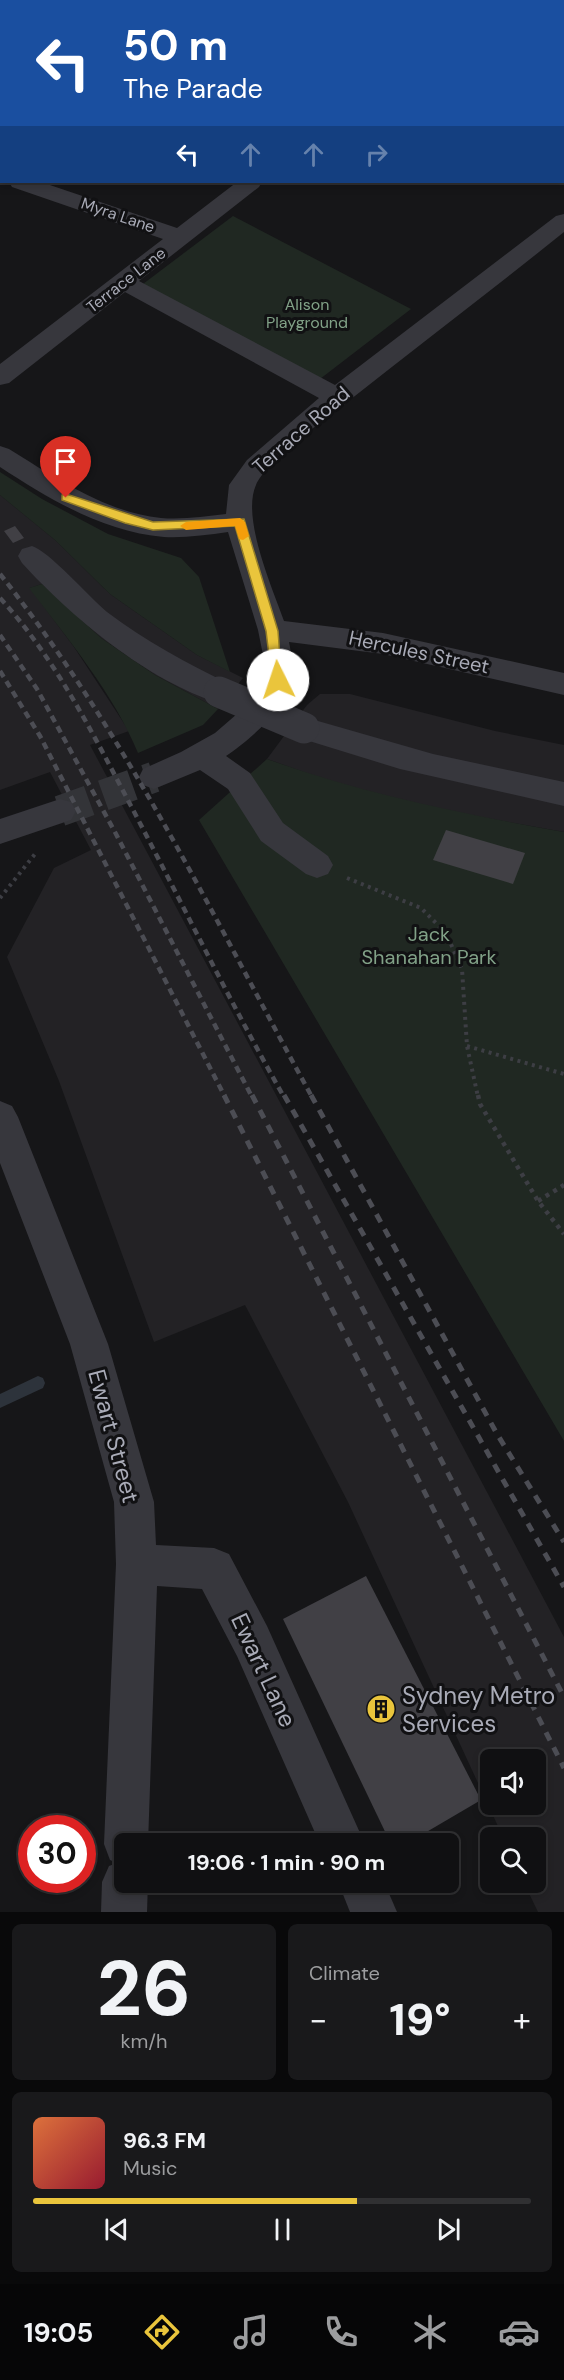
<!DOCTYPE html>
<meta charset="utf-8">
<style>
body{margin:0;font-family:"DM Sans",sans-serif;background:#19191b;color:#f1f3f6;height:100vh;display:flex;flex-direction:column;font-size:22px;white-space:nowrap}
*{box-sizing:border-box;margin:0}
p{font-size:20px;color:#9c9d9f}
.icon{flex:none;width:33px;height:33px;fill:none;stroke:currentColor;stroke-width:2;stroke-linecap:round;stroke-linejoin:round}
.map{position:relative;height:1912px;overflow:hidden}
.sheet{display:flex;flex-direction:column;gap:12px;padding:12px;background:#09090a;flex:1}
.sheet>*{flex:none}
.top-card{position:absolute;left:0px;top:0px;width:564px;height:183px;box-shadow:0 3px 9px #0003,0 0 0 2px #303032;background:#1a4fa0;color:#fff;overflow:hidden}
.controls{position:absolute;left:480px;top:1749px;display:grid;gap:12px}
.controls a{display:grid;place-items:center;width:66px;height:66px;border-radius:9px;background:#101012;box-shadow:0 3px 9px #0003,0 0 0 2px #303032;font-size:30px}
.speed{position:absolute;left:18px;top:1815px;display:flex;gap:12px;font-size:30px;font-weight:700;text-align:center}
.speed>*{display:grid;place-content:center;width:78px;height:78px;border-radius:50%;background:#101012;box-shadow:0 3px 9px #0003,0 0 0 2px #303032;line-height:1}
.speed .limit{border:9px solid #d22;background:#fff;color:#111}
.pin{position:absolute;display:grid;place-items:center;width:51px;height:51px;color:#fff;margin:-62px -26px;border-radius:50% 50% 50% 0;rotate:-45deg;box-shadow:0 0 6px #0007}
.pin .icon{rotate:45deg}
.me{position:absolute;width:66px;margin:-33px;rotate:356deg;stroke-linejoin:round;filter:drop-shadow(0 0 4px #0008)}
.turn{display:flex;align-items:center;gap:21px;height:126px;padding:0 24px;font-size:27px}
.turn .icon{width:78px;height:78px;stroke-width:2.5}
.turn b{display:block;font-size:42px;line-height:51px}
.lanes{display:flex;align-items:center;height:57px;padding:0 24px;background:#0003;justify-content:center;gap:30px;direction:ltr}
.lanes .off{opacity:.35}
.big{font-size:45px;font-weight:700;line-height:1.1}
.sheet .tile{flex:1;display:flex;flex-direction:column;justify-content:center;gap:9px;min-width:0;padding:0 21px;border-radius:9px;background:#19191b}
.sheet .dial{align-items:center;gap:0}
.dial b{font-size:78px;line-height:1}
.song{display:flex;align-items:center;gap:18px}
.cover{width:72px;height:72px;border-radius:9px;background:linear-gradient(135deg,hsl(20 70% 55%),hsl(350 70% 35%))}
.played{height:6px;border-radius:3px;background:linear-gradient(90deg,#eac53c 65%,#303032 65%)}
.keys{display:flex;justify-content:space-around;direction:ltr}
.heat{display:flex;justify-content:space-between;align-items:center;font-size:33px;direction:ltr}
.sheet .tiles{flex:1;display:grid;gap:12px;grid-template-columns:1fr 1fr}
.tile:last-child{grid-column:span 2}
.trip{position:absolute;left:114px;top:1833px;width:345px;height:60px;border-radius:9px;background:#101012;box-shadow:0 3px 9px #0003,0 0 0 2px #303032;font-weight:700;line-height:60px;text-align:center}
.tabs{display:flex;height:96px;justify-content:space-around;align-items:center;background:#060607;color:#9c9d9f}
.tabs .icon{width:42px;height:42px}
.tabs .selected{color:#eac53c}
.tabs b{font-size:27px;color:#f1f3f6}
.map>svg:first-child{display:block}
.built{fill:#232225;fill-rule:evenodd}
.green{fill:#202822}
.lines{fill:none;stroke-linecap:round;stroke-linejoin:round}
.stream{fill:#2d333b;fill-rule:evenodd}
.building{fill:#414045}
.minor-tunnel{stroke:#333438;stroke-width:31;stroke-dasharray:31 15;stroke-linecap:butt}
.path-far1{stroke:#3d3e44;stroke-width:4;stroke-dasharray:3 4.5;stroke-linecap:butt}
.path{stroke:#3d3e44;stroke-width:4.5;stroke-dasharray:4 5;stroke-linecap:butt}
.minor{fill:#37373d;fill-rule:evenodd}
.rail-far1{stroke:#4c4d54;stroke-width:4.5;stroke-dasharray:7 5;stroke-linecap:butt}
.rail{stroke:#4c4d54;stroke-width:5;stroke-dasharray:9 8;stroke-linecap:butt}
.minor-bridge{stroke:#37373d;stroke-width:31}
.route{fill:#eac53c;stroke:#988027;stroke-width:1.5}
.slow{fill:#f59e0b}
.labels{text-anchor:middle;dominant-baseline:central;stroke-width:6;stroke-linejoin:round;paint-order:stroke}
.far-street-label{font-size:16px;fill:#a9abb7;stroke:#111113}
.far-park-label{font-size:16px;fill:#81a187;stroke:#111113}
.street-label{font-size:20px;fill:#a9abb7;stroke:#111113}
.park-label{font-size:20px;fill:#81a187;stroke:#111113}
.near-street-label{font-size:24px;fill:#a9abb7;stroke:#111113}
.near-poi-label{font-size:24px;fill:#a9abb7;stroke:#111113;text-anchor:start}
</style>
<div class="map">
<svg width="564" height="1912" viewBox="0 0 564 1912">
<rect width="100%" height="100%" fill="#161618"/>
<g class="built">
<path d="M0,495L55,540L110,594L197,655L243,678L218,709L155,675L101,638L42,584L30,588L74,647L129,731L90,745L564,1637V1912H538L524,1883L536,1882V1838L503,1837L348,1502L245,1305L154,1342L59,1081L7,957L54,868L91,850L50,772L0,790ZM490,1760H536V1804H490Z"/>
<path d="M320,694H350L495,731L564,745V832L441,810L329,781L267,759L307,705Z"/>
</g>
<g class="green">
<path d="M233,216L411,309L320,379L143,284Z"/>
<path d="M0,472L42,499L108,534L181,558L199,577L230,672L197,655L110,594L55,540L0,495Z"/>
<path d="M42,584L101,638L155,675L218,709L203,725L138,753C114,694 67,638 29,588Z"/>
<path d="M267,759C364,794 463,814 564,832V1441L199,820Z"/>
</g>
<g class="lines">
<path class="stream" d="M38,1376L43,1378L45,1383L43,1388L0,1408V1394Z"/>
</g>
<g class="building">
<path d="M15,526L24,538L13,543L4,531Z"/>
<path d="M446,830L525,853L513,884L433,860Z"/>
<path d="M366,1576L481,1800L406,1844H391L283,1619Z"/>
</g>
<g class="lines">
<path class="minor-tunnel" d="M60,811L154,777"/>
<g class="path-far1">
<path d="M347,878L421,908L446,933L462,969L467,1046L478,1097"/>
<path d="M0,898L35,854"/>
<path d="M467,1046L564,1074"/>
</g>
<g class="path">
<path d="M478,1095L480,1104L538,1201L564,1234"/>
<path d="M538,1201L564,1185"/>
</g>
<g class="minor">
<path d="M111,0H131L110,2Z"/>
<path d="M478,0H499L477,2Z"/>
<path d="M0,91H2L0,104Z"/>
<path d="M9,182H41L177,228L237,182H262L259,187L139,281L335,385L556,216L564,214V232C492,290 418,346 346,403C324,420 266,462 256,485C241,518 273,589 284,621L383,633L564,673V695L383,654L289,642C291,653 295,669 293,680C286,708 249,741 226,756L250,773L283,823L328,856L333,865L328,874L317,878L306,874L261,841L228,789L200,770L154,789L143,785L139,777L143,769L181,752L215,733L245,707L263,680V655L258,630L228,532C207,535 185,538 164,537C104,532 49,499 0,467V446L9,449C56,478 105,512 161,518C183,520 205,516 226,514L229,485L247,460L319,398L125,292L9,383L0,385V364L163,239L12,187Z"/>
<path d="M32,546C49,551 89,597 107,612C145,641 187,663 229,684L234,692L229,700L219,703C148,681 71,617 22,563L18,556L22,549Z"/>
<path d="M304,717L433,754L564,782V806L400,769L293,736L289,728L293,720Z"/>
<path d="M60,799L71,802L76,811L71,820L0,844V819Z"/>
<path d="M0,1101L12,1106L18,1117L108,1344L154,1502L156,1545L214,1548L229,1554L267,1626L365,1844H320L237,1656L202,1589L157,1586L148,1844H124V1882H148L147,1912H101L102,1882L109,1866L117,1863L110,1860L104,1844L116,1564L114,1502L70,1344L0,1163Z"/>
<path d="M338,1882H384L397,1912H350Z"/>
</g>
<g class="rail-far1">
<path d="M0,574C126,733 214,919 312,1097"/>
<path d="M0,598C56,659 93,734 131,806C182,903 230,1002 284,1097"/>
<path d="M0,635L37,689L116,834L252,1097"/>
<path d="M0,671L40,736L225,1097"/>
</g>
<g class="rail">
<path d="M224,1095L564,1768"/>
<path d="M252,1095L564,1697"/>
<path d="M284,1095L564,1587"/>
<path d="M311,1095L497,1434L564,1542"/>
</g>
<path class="minor-bridge" d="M219,692L304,728"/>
</g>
<path class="route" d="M66,494L153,522L244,519L278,631L282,683H274L272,680L266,631L235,526L153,530L125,523L62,500V495Z"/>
<path class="slow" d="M240,518L245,522L249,536L243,540L239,539L235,526L186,530L180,526L186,522Z"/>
<defs>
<g id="building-disc" transform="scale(1.5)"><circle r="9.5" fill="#eac53c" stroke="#111113"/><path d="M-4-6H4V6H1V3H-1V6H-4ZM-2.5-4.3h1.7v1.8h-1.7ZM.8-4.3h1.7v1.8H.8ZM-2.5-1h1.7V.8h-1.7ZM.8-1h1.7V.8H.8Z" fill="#111"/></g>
</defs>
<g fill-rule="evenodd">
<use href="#building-disc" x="381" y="1709"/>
</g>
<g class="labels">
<g class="far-street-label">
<text transform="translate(118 215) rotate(19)">Myra Lane</text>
<text transform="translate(126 280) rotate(-38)">Terrace Lane</text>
</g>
<g class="far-park-label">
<text x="307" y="304">Alison<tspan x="307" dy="18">Playground</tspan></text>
</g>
<g class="street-label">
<text transform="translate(301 430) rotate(-41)">Terrace Road</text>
<text transform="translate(419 652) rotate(12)">Hercules Street</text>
</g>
<g class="park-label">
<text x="429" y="934">Jack<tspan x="429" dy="23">Shanahan Park</tspan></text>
</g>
<g class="near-street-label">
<text transform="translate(114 1436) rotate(75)">Ewart Street</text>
<text transform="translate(264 1670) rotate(65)">Ewart Lane</text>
</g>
<g class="near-poi-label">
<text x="402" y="1695">Sydney Metro<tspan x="402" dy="28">Services</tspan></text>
</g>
</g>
</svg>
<div class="controls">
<a><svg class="icon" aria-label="sound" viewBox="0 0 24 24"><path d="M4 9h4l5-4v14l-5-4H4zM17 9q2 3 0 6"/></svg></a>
<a><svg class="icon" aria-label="search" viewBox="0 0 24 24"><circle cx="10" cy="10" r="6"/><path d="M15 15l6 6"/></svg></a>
</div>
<div class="speed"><div class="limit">30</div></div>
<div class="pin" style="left:66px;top:498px;background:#d93025"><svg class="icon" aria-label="arrive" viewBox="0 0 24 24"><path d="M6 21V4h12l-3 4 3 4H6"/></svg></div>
<svg class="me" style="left:278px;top:680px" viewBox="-20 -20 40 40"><circle r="19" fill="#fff"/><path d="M0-13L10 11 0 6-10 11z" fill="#eac53c"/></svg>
<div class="trip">19:06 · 1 min · 90 m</div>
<div class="top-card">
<div class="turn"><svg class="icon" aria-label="left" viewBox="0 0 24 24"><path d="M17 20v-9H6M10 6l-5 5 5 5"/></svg><div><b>50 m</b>The Parade</div></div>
<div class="lanes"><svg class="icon" aria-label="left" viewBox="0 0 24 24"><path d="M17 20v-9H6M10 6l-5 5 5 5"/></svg><svg class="icon off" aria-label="ahead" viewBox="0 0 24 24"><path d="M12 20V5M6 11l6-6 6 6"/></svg><svg class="icon off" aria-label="ahead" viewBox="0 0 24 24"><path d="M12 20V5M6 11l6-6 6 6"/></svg><svg class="icon off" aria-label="right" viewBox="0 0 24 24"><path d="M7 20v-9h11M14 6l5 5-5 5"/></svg></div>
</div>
</div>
<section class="sheet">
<div class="tiles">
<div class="tile dial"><b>26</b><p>km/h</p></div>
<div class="tile"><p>Climate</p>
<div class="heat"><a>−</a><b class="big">19°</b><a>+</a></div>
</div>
<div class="tile">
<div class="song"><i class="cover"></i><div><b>96.3 FM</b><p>Music</p></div></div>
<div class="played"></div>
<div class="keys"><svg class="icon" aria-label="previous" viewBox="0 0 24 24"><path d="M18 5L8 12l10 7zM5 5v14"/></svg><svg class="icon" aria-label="pause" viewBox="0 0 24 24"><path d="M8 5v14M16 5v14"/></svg><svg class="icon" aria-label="next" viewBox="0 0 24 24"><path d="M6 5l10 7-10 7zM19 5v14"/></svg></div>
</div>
</div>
</section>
<nav class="tabs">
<b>19:05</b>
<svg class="icon selected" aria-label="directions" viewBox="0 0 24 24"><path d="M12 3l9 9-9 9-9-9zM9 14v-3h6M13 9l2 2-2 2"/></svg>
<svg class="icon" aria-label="music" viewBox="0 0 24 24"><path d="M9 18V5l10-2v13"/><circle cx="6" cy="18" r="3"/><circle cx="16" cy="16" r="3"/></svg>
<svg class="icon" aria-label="phone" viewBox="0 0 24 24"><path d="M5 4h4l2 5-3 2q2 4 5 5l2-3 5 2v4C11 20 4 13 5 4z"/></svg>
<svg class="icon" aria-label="climate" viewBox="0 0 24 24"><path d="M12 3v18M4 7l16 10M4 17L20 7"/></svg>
<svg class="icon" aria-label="car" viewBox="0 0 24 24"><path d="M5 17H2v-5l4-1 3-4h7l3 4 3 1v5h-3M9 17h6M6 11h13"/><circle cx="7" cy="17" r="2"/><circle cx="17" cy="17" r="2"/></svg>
</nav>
